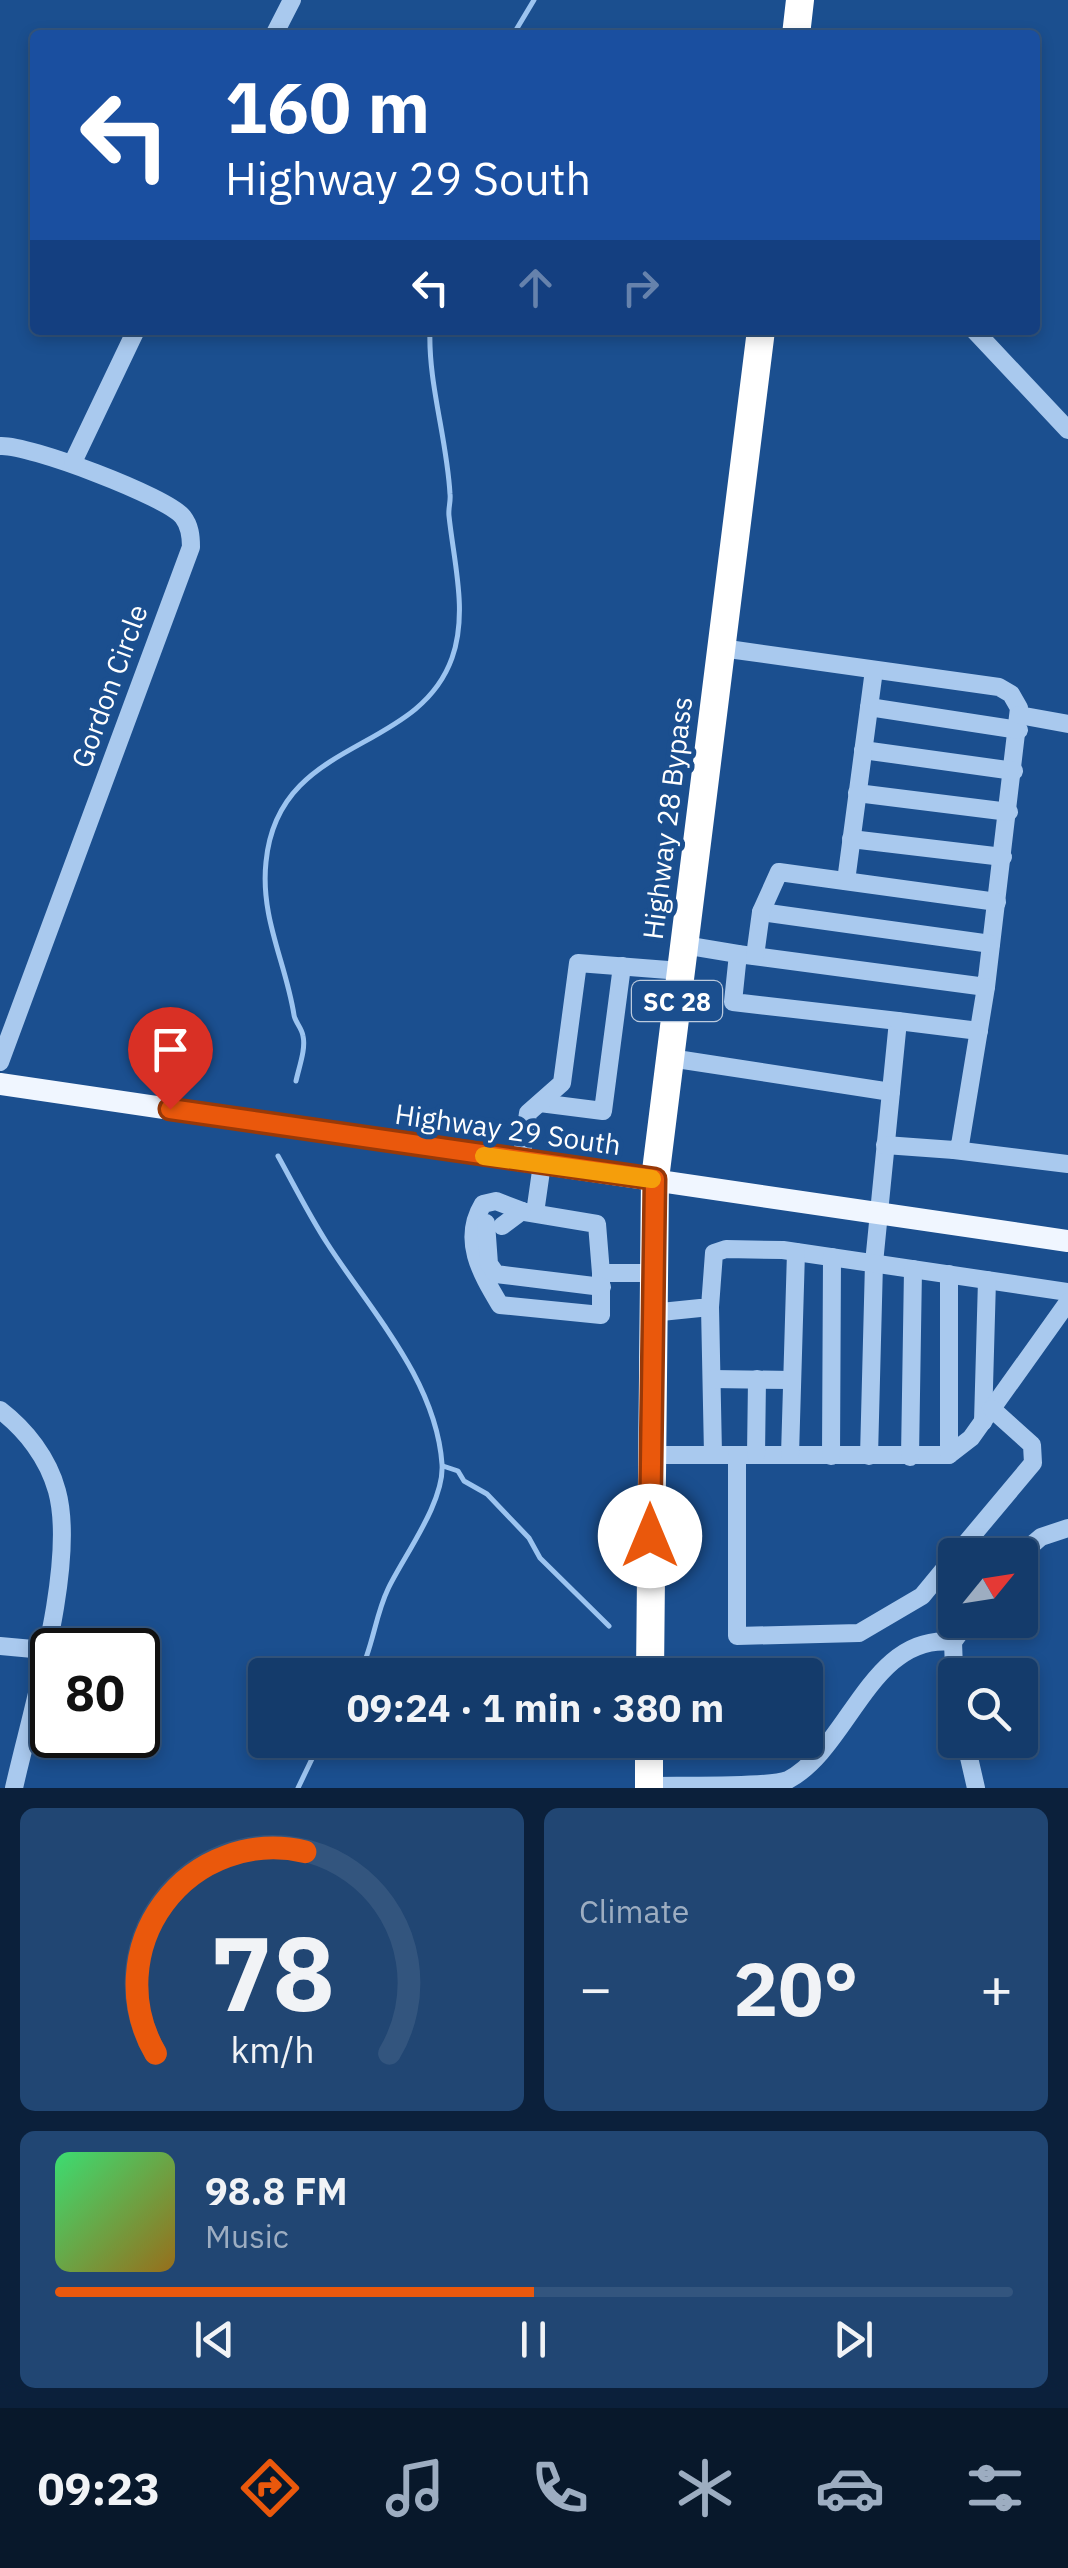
<!DOCTYPE html>
<meta charset="utf-8">
<style>
body{margin:0;font-family:"IBM Plex Sans",sans-serif;background:#214673;color:#f1f3f6;height:100vh;display:flex;flex-direction:column;font-size:38px;white-space:nowrap}
*{box-sizing:border-box;margin:0}
p{font-size:32px;color:#9dadc1}
.icon{flex:none;width:55px;height:55px;fill:none;stroke:currentColor;stroke-width:2;stroke-linecap:round;stroke-linejoin:round}
.map{position:relative;height:1788px;overflow:hidden}
.sheet{display:flex;flex-direction:column;gap:20px;padding:20px;background:#0b203b;flex:1}
.sheet>*{flex:none}
.guide{position:absolute;left:30px;top:30px;width:1010px;height:305px;border-radius:10px;box-shadow:0 5px 15px #0003,0 0 0 2px #33557e;background:#1a4fa0;color:#fff;overflow:hidden}
.needle{width:65px;rotate:60deg}
.buttons{position:absolute;left:938px;top:1538px;display:grid;gap:20px}
.buttons a{display:grid;place-items:center;width:100px;height:100px;border-radius:10px;background:#143b6b;box-shadow:0 5px 15px #0003,0 0 0 2px #33557e;font-size:50px}
.speed{position:absolute;left:30px;top:1628px;display:flex;gap:20px;font-size:50px;font-weight:700;text-align:center}
.speed>*{display:grid;place-content:center;width:130px;height:130px;border-radius:50%;background:#143b6b;box-shadow:0 5px 15px #0003,0 0 0 2px #33557e;line-height:1}
.speed .limit{border:5px solid #111;border-radius:15px;background:#fff;color:#111}
.pin{position:absolute;display:grid;place-items:center;width:85px;height:85px;color:#fff;margin:-102px -42px;border-radius:50% 50% 50% 0;rotate:-45deg;box-shadow:0 0 10px #0007}
.pin .icon{rotate:45deg}
.me{position:absolute;width:110px;margin:-55px;rotate:0deg;stroke-linejoin:round;filter:drop-shadow(0 0 8px #0008)}
.turn{display:flex;align-items:center;gap:35px;height:210px;padding:0 30px;font-size:45px}
.turn .icon{width:130px;height:130px;stroke-width:2.5}
.turn b{display:block;font-size:70px;line-height:85px}
.lanes{display:flex;align-items:center;height:95px;padding:0 30px;background:#0003;justify-content:center;gap:50px;direction:ltr}
.lanes .off{opacity:.35}
.big{font-size:75px;font-weight:800;line-height:1.1}
.sheet .widget{flex:1;display:flex;flex-direction:column;justify-content:center;gap:15px;min-width:0;padding:0 35px;border-radius:15px;background:#214673}
.sheet .dial{align-items:center;gap:0}
.dial svg{height:260px;overflow:visible;fill:none;stroke:#33557e;stroke-width:7;stroke-linecap:round;text-anchor:middle}
.dial text{fill:#f1f3f6;stroke:none}
.song{display:flex;align-items:center;gap:30px}
.cover{width:120px;height:120px;border-radius:15px;background:linear-gradient(135deg,hsl(140 70% 55%),hsl(40 70% 35%))}
.played{height:10px;border-radius:5px;background:linear-gradient(90deg,#ea580c 50%,#33557e 50%)}
.keys{display:flex;justify-content:space-around;direction:ltr}
.heat{display:flex;justify-content:space-between;align-items:center;font-size:55px;direction:ltr}
.sheet .tiles{flex:1;display:grid;gap:20px;grid-template-columns:1fr 1fr}
.widget:last-child{grid-column:span 2}
.trip{position:absolute;left:248px;top:1658px;width:575px;height:100px;border-radius:10px;background:#143b6b;box-shadow:0 5px 15px #0003,0 0 0 2px #33557e;font-weight:800;line-height:100px;text-align:center}
.menu{display:flex;height:160px;justify-content:space-around;align-items:center;background:#08182b;color:#9dadc1}
.menu .icon{width:70px;height:70px}
.menu .selected{color:#ea580c}
.menu b{font-size:45px;color:#f1f3f6}
.map>svg:first-child{display:block}
.lines{fill:none;stroke-linecap:round;stroke-linejoin:round}
.stream{stroke:#9cc4f0;stroke-width:5}
.minor{stroke:#a9c9ee;stroke-width:18}
.major{stroke:#f0f6ff;stroke-width:22}
.highway{stroke:#fff;stroke-width:28}
.route-casing{stroke:#983908;stroke-width:25}
.route{stroke:#ea580c;stroke-width:18}
.slow{stroke:#f59e0b;stroke-width:18}
.labels{text-anchor:middle;dominant-baseline:central;stroke-width:10;stroke-linejoin:round;paint-order:stroke}
.shield{fill:#1b4f8f;stroke:#bbcadd;stroke-width:2.5}
.shield-label{font-size:25px;font-weight:bold;fill:#fff}
.street-label{font-size:28px;fill:#fff;stroke:#1b4f8f}
</style>
<div class="map">
<svg width="1068" height="1788" viewBox="0 0 1068 1788">
<rect width="100%" height="100%" fill="#1b4f8f"/>
<g class="lines">
<g class="stream">
<path d="M513,35L534,0"/>
<path d="M296,1081C299,1067 306,1049 303,1036C302,1028 295,1022 294,1015C286,963 260,918 266,862C278,736 417,756 452,658C468,613 454,563 449,516C448,509 451,501 450,494C447,439 428,383 430,330"/>
<path d="M278,1156C294,1185 309,1215 327,1243C370,1310 436,1380 442,1464C445,1502 403,1557 388,1589C375,1616 373,1647 359,1675"/>
<path d="M443,1466L458,1471L464,1481L487,1494L529,1538L540,1558L609,1626"/>
<path d="M298,1788L321,1740"/>
</g>
<g class="minor">
<path d="M274,35L292,0"/>
<path d="M974,330L1068,430"/>
<path d="M0,446C28,444 168,497 183,517C190,526 191,536 191,547L0,1062"/>
<path d="M73,462L136,330"/>
<path d="M721,648L999,687L1011,694L1019,708L986,987L738,954L733,1002L898,1021L874,1263L869,1456"/>
<path d="M869,707L1019,730"/>
<path d="M1019,715L1068,724"/>
<path d="M863,750L1014,771"/>
<path d="M857,793L1009,812"/>
<path d="M851,839L1003,857"/>
<path d="M846,881L874,670"/>
<path d="M761,912L991,944"/>
<path d="M684,945L738,954"/>
<path d="M755,956L761,912L779,872L997,902"/>
<path d="M898,1021L979,1031"/>
<path d="M670,1058L891,1092"/>
<path d="M540,1103L603,1111L622,966"/>
<path d="M885,1145L954,1150L960,1145L986,987"/>
<path d="M954,1150L1068,1164"/>
<path d="M521,1161L528,1113L562,1083L578,963L681,971"/>
<path d="M513,1210L597,1224L601,1273"/>
<path d="M522,1211L496,1201L483,1204C461,1240 481,1273 500,1305L601,1315V1273H652"/>
<path d="M535,1213L542,1164"/>
<path d="M486,1223L489,1264L496,1274L602,1287"/>
<path d="M502,1226L522,1211"/>
<path d="M710,1307L713,1454"/>
<path d="M651,1313L710,1307L714,1253L726,1249L783,1250L1068,1292"/>
<path d="M712,1379L792,1380"/>
<path d="M0,1410C26,1430 48,1458 57,1491C77,1564 31,1712 14,1788"/>
<path d="M983,1422L987,1280"/>
<path d="M651,1455H949L971,1438L1068,1302"/>
<path d="M737,1455V1636L859,1633L922,1596L955,1556"/>
<path d="M756,1455L757,1379"/>
<path d="M790,1455L796,1252"/>
<path d="M949,1455V1274"/>
<path d="M831,1456L832,1257"/>
<path d="M910,1457L913,1269"/>
<path d="M956,1555L1033,1463L1032,1445L992,1409"/>
<path d="M1020,1555L1041,1537L1068,1528"/>
<path d="M0,1646L44,1650"/>
<path d="M955,1695L953,1642L969,1620"/>
<path d="M965,1740L976,1788"/>
<path d="M649,1786C678,1785 767,1788 788,1780C849,1748 871,1632 953,1642"/>
</g>
<path class="major" d="M0,1084L1068,1241"/>
<g class="highway">
<path d="M796,35L800,0"/>
<path d="M650,1675L655,1179L761,330"/>
<path d="M649,1788V1740"/>
</g>
</g>
<g class="lines">
<g class="route-casing">
<path id="route" d="M170,1109L655,1179L650,1536"/>
</g>
<use href="#route" class="route"/>
<path class="slow" d="M484,1156L652,1179"/>
</g>
<g class="labels">
<rect class="shield" x="632" y="981" width="90" height="40" rx="8"/>
<g class="shield-label">
<text x="677" y="1001">SC 28</text>
</g>
<g class="street-label">
<text transform="translate(109 686) rotate(-70)">Gordon Circle</text>
<text transform="translate(667 818) rotate(-83)">Highway 28 Bypass</text>
<text transform="translate(508 1129) rotate(8)">Highway 29 South</text>
</g>
</g>
</svg>
<div class="buttons">
<a><svg class="needle" viewBox="-14 -14 28 28"><path d="M0-13l5 13h-10z" fill="#e53935"/><path d="M0 13l5-13h-10z" fill="#9dadc1"/></svg></a>
<a><svg class="icon" aria-label="search" viewBox="0 0 24 24"><circle cx="10" cy="10" r="6"/><path d="M15 15l6 6"/></svg></a>
</div>
<div class="speed"><div class="limit">80</div></div>
<div class="pin" style="left:170px;top:1109px;background:#d93025"><svg class="icon" aria-label="arrive" viewBox="0 0 24 24"><path d="M6 21V4h12l-3 4 3 4H6"/></svg></div>
<svg class="me" style="left:650px;top:1536px" viewBox="-20 -20 40 40"><circle r="19" fill="#fff"/><path d="M0-13L10 11 0 6-10 11z" fill="#ea580c"/></svg>
<div class="trip">09:24 · 1 min · 380 m</div>
<div class="guide">
<div class="turn"><svg class="icon" aria-label="left" viewBox="0 0 24 24"><path d="M17 20v-9H6M10 6l-5 5 5 5"/></svg><div><b>160 m</b>Highway 29 South</div></div>
<div class="lanes"><svg class="icon" aria-label="left" viewBox="0 0 24 24"><path d="M17 20v-9H6M10 6l-5 5 5 5"/></svg><svg class="icon off" aria-label="ahead" viewBox="0 0 24 24"><path d="M12 20V5M6 11l6-6 6 6"/></svg><svg class="icon off" aria-label="right" viewBox="0 0 24 24"><path d="M7 20v-9h11M14 6l5 5-5 5"/></svg></div>
</div>
</div>
<section class="sheet">
<div class="tiles">
<div class="widget dial"><svg viewBox="0 0 100 80">
<path d="M14 69A42 42 0 1 1 86 69"/>
<path d="M14 69A42 42 0 0 1 60 7" stroke="#ea580c"/>
<text x="50" y="56" font-size="32" font-weight="700">78</text>
<text x="50" y="72" font-size="11">km/h</text>
</svg></div>
<div class="widget"><p>Climate</p>
<div class="heat"><a>−</a><b class="big">20°</b><a>+</a></div>
</div>
<div class="widget">
<div class="song"><i class="cover"></i><div><b>98.8 FM</b><p>Music</p></div></div>
<div class="played"></div>
<div class="keys"><svg class="icon" aria-label="previous" viewBox="0 0 24 24"><path d="M18 5L8 12l10 7zM5 5v14"/></svg><svg class="icon" aria-label="pause" viewBox="0 0 24 24"><path d="M8 5v14M16 5v14"/></svg><svg class="icon" aria-label="next" viewBox="0 0 24 24"><path d="M6 5l10 7-10 7zM19 5v14"/></svg></div>
</div>
</div>
</section>
<nav class="menu">
<b>09:23</b>
<svg class="icon selected" aria-label="directions" viewBox="0 0 24 24"><path d="M12 3l9 9-9 9-9-9zM9 14v-3h6M13 9l2 2-2 2"/></svg>
<svg class="icon" aria-label="music" viewBox="0 0 24 24"><path d="M9 18V5l10-2v13"/><circle cx="6" cy="18" r="3"/><circle cx="16" cy="16" r="3"/></svg>
<svg class="icon" aria-label="phone" viewBox="0 0 24 24"><path d="M5 4h4l2 5-3 2q2 4 5 5l2-3 5 2v4C11 20 4 13 5 4z"/></svg>
<svg class="icon" aria-label="climate" viewBox="0 0 24 24"><path d="M12 3v18M4 7l16 10M4 17L20 7"/></svg>
<svg class="icon" aria-label="car" viewBox="0 0 24 24"><path d="M5 17H2v-5l4-1 3-4h7l3 4 3 1v5h-3M9 17h6M6 11h13"/><circle cx="7" cy="17" r="2"/><circle cx="17" cy="17" r="2"/></svg>
<svg class="icon" aria-label="filters" viewBox="0 0 24 24"><path d="M4 7h16M4 17h16"/><circle cx="9" cy="7" r="2"/><circle cx="15" cy="17" r="2"/></svg>
</nav>
